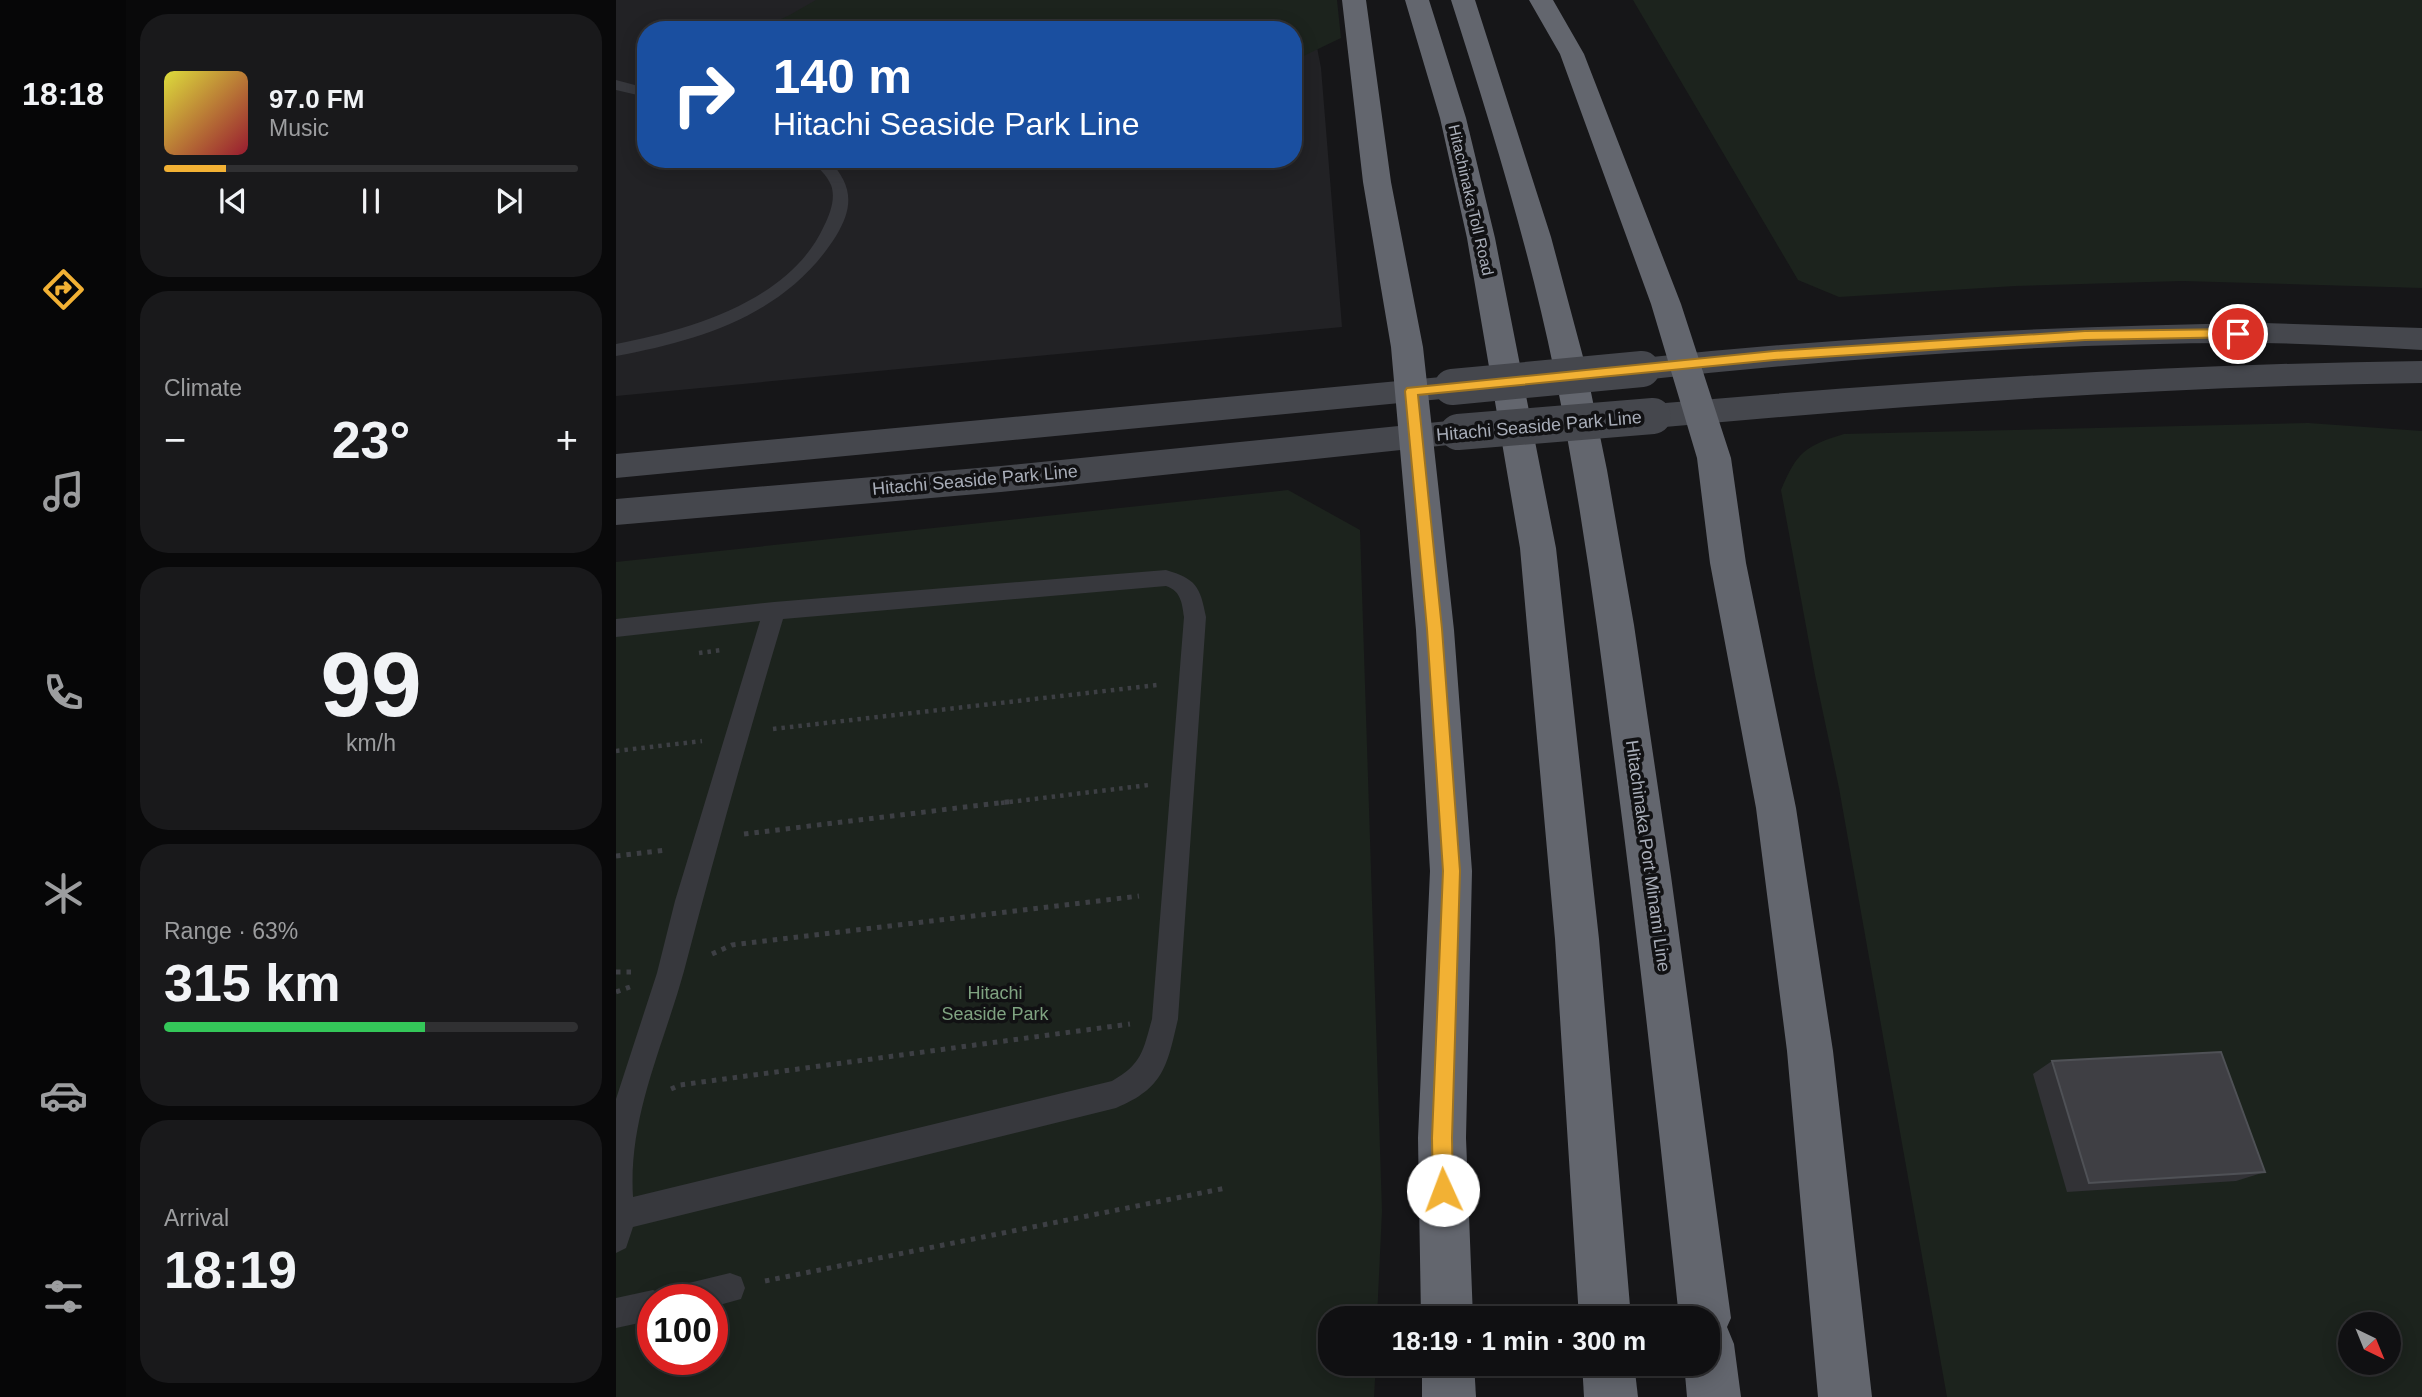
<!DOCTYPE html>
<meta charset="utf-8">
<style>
body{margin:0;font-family:Arial,sans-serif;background:#19191b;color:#f1f3f6;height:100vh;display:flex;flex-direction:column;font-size:26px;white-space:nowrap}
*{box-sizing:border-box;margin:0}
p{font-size:23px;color:#9c9d9f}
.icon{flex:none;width:38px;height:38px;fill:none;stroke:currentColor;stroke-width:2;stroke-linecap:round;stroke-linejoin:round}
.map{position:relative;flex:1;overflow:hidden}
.drawer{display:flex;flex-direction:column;gap:14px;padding:14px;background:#09090a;width:490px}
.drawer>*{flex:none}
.hud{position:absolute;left:21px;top:21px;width:665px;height:147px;border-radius:28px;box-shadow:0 4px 18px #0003,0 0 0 2px #303032;background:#1a4fa0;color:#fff;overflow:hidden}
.needle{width:46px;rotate:137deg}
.tools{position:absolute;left:1722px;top:1312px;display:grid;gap:14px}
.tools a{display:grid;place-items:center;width:63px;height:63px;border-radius:50%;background:#101012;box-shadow:0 4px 18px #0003,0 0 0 2px #303032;font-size:35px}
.speed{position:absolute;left:21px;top:1284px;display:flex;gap:14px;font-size:35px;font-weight:700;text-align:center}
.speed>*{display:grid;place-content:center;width:91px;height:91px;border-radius:50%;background:#101012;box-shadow:0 4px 18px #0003,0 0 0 2px #303032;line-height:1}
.speed .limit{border:10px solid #d22;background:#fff;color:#111}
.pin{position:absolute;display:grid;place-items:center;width:60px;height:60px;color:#fff;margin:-30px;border:4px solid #fff;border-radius:50%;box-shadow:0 2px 7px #0007}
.me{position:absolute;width:77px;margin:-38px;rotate:358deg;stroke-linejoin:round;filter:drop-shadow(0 0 5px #0008)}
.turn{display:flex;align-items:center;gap:24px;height:147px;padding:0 21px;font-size:32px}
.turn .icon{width:91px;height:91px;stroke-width:2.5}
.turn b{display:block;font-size:49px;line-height:60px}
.big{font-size:52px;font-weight:800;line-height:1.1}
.drawer .tile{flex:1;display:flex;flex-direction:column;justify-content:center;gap:10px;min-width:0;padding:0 24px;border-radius:28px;background:#19191b}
.drawer .dial{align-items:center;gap:0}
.dial b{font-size:91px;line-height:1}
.song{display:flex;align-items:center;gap:21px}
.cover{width:84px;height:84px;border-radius:10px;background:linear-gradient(135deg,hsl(60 70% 55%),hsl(350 70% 35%))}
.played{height:7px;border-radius:4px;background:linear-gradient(90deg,#f2b134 15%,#303032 15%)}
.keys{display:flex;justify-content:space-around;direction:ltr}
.heat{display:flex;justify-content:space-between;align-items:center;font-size:38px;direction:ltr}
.charge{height:10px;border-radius:5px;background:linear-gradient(90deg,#34c759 63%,#303032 0)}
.trip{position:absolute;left:702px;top:1306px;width:402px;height:70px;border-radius:28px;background:#101012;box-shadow:0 4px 18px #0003,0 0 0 2px #303032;font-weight:800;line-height:70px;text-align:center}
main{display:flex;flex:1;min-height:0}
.dock{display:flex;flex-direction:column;width:126px;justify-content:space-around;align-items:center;background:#060607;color:#9c9d9f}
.dock .icon{width:49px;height:49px}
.dock .selected{color:#f2b134}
.dock b{font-size:32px;color:#f1f3f6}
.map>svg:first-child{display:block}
.built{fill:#222225;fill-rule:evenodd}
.green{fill:#1c231d;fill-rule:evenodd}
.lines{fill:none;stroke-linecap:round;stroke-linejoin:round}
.path-far1{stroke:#3d3f44;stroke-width:4.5;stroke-dasharray:3.5 5;stroke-linecap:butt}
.path{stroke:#3d3f44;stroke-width:5;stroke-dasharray:4.5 6;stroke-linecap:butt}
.service{fill:#37383d;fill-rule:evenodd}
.secondary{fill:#45474d;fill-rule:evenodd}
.motorway{fill:#63666e;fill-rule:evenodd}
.secondary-bridge{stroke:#45474d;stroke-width:36}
.wall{fill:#323236}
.building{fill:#3f3f44;stroke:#4f5156;stroke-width:2}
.route{fill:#f2b134;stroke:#9d7322;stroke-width:2}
.labels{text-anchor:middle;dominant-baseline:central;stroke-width:7;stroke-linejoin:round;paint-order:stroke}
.far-street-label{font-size:16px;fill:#a8adb8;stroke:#111113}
.street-label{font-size:18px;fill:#a8adb8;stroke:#111113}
.park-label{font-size:18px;fill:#7fa381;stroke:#111113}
</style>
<main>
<nav class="dock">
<b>18:18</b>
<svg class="icon selected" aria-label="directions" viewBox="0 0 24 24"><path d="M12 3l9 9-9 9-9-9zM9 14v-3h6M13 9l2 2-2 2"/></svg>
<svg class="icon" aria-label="music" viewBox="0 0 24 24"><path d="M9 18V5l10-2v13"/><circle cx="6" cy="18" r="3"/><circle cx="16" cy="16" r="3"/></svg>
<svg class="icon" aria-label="phone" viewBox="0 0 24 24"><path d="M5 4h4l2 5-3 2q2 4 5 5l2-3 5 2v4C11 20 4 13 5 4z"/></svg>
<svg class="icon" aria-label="climate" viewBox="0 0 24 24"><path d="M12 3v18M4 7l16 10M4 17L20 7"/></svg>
<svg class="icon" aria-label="car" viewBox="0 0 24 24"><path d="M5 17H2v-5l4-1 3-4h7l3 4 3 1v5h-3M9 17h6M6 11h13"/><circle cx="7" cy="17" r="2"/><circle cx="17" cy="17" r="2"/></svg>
<svg class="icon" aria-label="filters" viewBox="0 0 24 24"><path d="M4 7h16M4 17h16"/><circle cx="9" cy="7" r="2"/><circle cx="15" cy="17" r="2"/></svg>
</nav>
<section class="drawer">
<div class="tile">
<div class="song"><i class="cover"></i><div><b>97.0 FM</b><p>Music</p></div></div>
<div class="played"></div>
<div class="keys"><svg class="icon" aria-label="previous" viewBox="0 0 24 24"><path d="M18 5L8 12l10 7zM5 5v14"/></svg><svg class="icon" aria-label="pause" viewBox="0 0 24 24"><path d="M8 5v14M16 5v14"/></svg><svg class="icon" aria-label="next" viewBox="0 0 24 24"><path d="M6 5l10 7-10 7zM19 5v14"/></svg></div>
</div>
<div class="tile"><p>Climate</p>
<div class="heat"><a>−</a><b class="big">23°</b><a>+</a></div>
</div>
<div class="tile dial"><b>99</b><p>km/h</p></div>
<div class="tile"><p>Range · 63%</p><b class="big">315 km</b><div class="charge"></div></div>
<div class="tile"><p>Arrival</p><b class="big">18:19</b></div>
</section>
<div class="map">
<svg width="1806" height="1397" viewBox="0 0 1806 1397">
<rect width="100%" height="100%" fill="#161618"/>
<path class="built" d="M0,0H692L705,68L726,327L0,396ZM30,30H677V159H30Z"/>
<g class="green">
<path d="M200,0H721L725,38L677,61V30H139L172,16Z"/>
<path d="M1017,0H1806V288L1566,281L1399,286L1223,297L1182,280Z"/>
<path d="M1692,423L1806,431V1397H1331L1223,788L1199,675L1165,490C1181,452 1189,446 1228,434ZM1734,1325H1773V1363H1734Z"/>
<path d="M672,490L744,530L766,1211L761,1318H714V1363H760L758,1397H0V562ZM37,1300H96V1360H37Z"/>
</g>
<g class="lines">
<g class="path-far1">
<path d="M83,653L106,650"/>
<path d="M157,729L541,685"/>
<path d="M0,751L86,741"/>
<path d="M385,803L533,785"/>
</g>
<g class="path">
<path d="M128,834L399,801"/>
<path d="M0,856L51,850"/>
<path d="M96,954L116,945L523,896"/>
<path d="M0,972H18"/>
<path d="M0,992L14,987"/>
<path d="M55,1089L64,1085L514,1024"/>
<path d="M149,1281L610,1188"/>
</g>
<g class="service">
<path d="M0,80L30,88V97L0,90Z"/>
<path d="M195,159H212C237,185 238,206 220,236C171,314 86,340 0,356V344C74,330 174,301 208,226C214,214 220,198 215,185C211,175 202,168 195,159Z"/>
<path d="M550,570C580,579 584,586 590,617L562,1019C551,1066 548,1088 500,1108L17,1227L10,1248L0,1253V1099L41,973L59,901L144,621L0,637V619L158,602ZM550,586C565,591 566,603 568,617L536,1019C527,1051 526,1064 496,1081L17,1197C12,1117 47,1047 68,971C99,853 132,736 167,619Z"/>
<path d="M114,1273L125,1277L129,1288L125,1299L96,1307V1300H37V1320L0,1328V1298L37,1290L46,1294L48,1289Z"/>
</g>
<g class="secondary">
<path d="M1647,323L1806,328V350C1753,347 1700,344 1647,343C1440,342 1231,358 1026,380L1015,377L1010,369L1015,361L1026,358C1233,336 1439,326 1647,323Z"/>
<path d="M1806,361V383C1549,386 1293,405 1037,428L1025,424L1021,416L1025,408L1037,404C1293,382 1549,364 1806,361Z"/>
<path d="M836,376L847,379L852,387L847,395L836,398L0,478V454Z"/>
<path d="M842,420L854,424L858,432L854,440L842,444L385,492L0,525V499L385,466Z"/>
</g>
<g class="motorway">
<path d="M726,0H750L775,182L807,347L838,630L856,871L850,1138L857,1318H805L802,1138L814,871L800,630L775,347L747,182Z"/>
<path d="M789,0H813L850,118L879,238L940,548L983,939L1015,1318H963L939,939L904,548L851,238L824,118Z"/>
<path d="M835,0H859L935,237L970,368L991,470L1018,625L1055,876L1115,1318L1111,1327L1118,1344L1125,1397H1071L1068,1363H1092V1318H1063C1043,1128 1022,938 997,749C981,622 964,495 938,370C912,244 874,122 835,0Z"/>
<path d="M913,0H937L968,54L1065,304L1115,458L1130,563L1180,808L1217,1051L1256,1397H1202L1171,1051L1140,808L1094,563L1081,458L1035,304L944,54Z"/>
<path d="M806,1363H858L860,1397H806Z"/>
<path d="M966,1363H1018L1022,1397H968Z"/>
</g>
<g class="secondary-bridge">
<path d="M836,387L1026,369"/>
<path d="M842,432L1037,416"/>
</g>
</g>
<path class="wall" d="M1436,1061L1649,1172L1620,1181L1451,1192L1417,1074Z"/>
<path class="building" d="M1605,1052L1649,1172L1473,1183L1436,1061Z"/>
<path class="route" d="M1622,329L1626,330V337L1469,340L1158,360L802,395L826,629L844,871L836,1138L837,1190L834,1197L827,1200L820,1197L817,1190L816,1138L827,871L811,629L789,391L791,388L1158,351L1469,331Z"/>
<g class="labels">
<g class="far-street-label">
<text transform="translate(855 200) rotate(77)">Hitachinaka Toll Road</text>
</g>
<g class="street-label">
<text transform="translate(923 426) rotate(-5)">Hitachi Seaside Park Line</text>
<text transform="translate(359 480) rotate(-5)">Hitachi Seaside Park Line</text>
<text transform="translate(1032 856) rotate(82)">Hitachinaka Port Minami Line</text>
</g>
<g class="park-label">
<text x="379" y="993">Hitachi<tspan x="379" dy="21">Seaside Park</tspan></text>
</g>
</g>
</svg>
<div class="tools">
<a><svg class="needle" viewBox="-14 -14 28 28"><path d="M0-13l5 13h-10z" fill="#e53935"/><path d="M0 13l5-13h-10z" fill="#9c9d9f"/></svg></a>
</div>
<div class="speed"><div class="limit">100</div></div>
<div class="pin" style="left:1622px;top:334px;background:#d93025"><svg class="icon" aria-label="arrive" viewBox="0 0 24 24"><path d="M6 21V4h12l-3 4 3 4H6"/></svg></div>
<svg class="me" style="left:827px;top:1190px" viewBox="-20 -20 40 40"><circle r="19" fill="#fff"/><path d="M0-13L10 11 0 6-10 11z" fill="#f2b134"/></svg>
<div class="trip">18:19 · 1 min · 300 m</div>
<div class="hud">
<div class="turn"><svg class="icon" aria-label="right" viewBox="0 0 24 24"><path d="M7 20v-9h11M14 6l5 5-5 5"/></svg><div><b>140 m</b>Hitachi Seaside Park Line</div></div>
</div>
</div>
</main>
